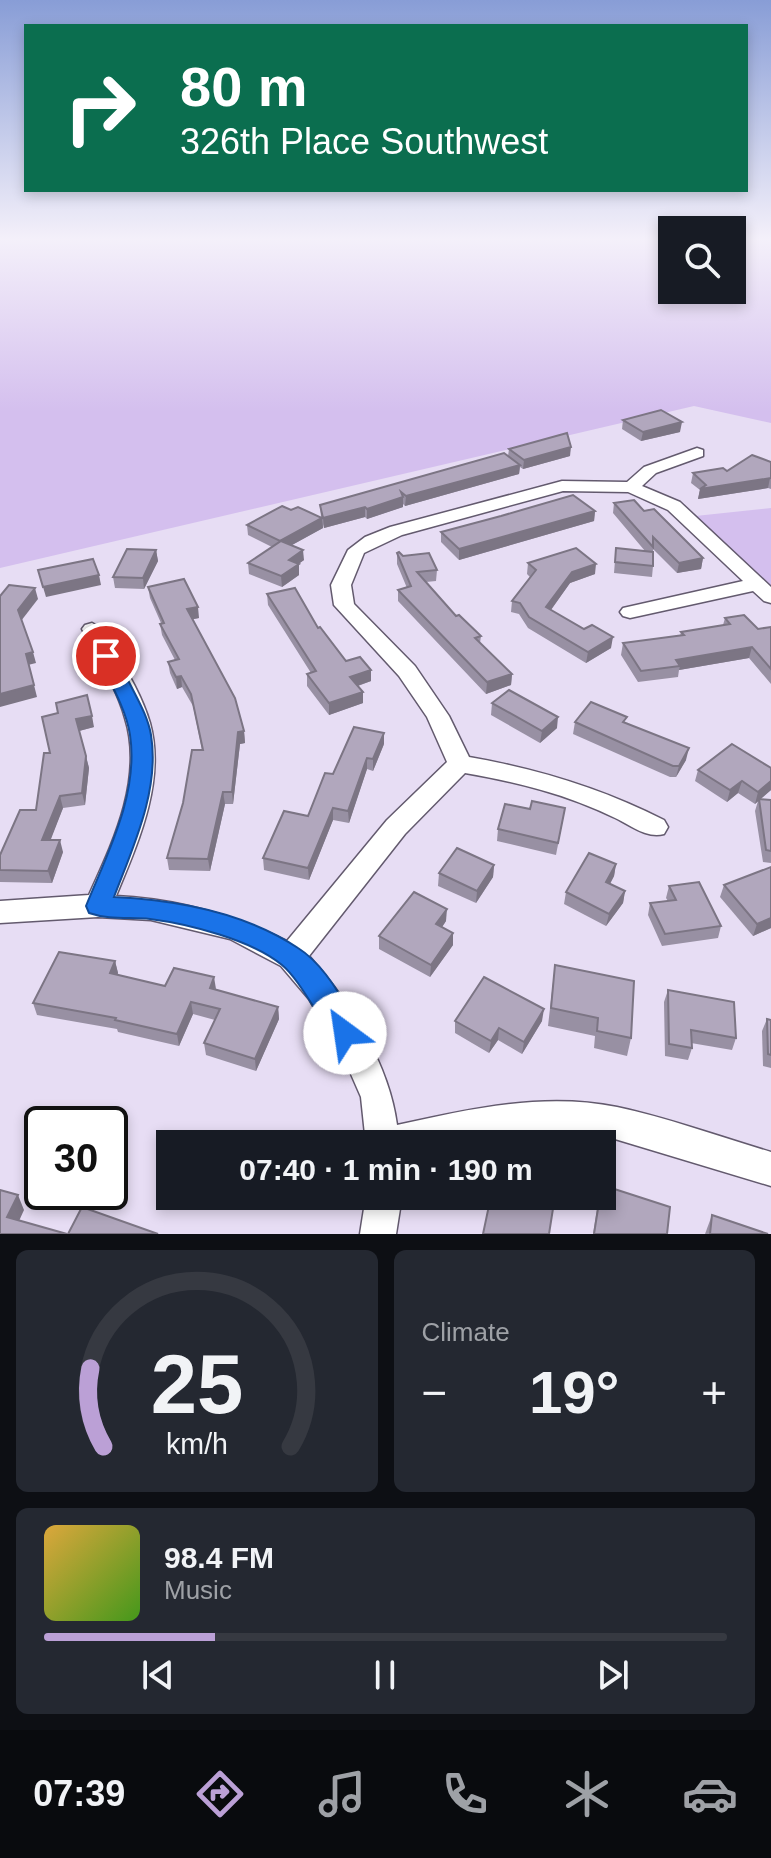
<!DOCTYPE html>
<meta charset="utf-8">
<style>
body{margin:0;font-family:Arial,sans-serif;background:#242831;color:#f1f3f6;height:100vh;display:flex;flex-direction:column;font-size:30px;white-space:nowrap}
*{box-sizing:border-box;margin:0}
p{font-size:26px;color:#9ea1a6}
.icon{flex:none;width:44px;height:44px;fill:none;stroke:currentColor;stroke-width:2;stroke-linecap:round;stroke-linejoin:round}
.map{position:relative;height:1234px;overflow:hidden}
.panel{display:flex;flex-direction:column;gap:16px;padding:16px;background:#0d0f14;flex:1}
.panel>*{flex:none}
.top-card{position:absolute;left:24px;top:24px;width:724px;height:168px;border-radius:0px;box-shadow:0 4px 12px #0003;background:#0b6e4f;color:#fff;overflow:hidden}
.fabs{position:absolute;left:658px;top:216px;display:grid;gap:16px}
.fabs a{display:grid;place-items:center;width:88px;height:88px;border-radius:0px;background:#171b24;box-shadow:0 4px 12px #0003;font-size:40px}
.speed{position:absolute;left:24px;top:1106px;display:flex;gap:16px;font-size:40px;font-weight:700;text-align:center}
.speed>*{display:grid;place-content:center;width:104px;height:104px;border-radius:50%;background:#171b24;box-shadow:0 4px 12px #0003;line-height:1}
.speed .limit{border:4px solid #111;border-radius:12px;background:#fff;color:#111}
.pin{position:absolute;display:grid;place-items:center;width:68px;height:68px;color:#fff;margin:-34px;border:4px solid #fff;border-radius:50%;box-shadow:0 2px 8px #0007}
.me{position:absolute;width:88px;margin:-44px;rotate:329deg;stroke-linejoin:round;filter:drop-shadow(0 0 6px #0008)}
.turn{display:flex;align-items:center;gap:28px;height:168px;padding:0 24px;font-size:36px}
.turn .icon{width:104px;height:104px;stroke-width:2.5}
.turn b{display:block;font-size:56px;line-height:68px}
.big{font-size:60px;font-weight:700;line-height:1.1}
.panel .widget{flex:1;display:flex;flex-direction:column;justify-content:center;gap:12px;min-width:0;padding:0 28px;border-radius:12px;background:#242831}
.panel .dial{align-items:center;gap:0}
.dial svg{height:208px;overflow:visible;fill:none;stroke:#363941;stroke-width:7;stroke-linecap:round;text-anchor:middle}
.dial text{fill:#f1f3f6;stroke:none}
.song{display:flex;align-items:center;gap:24px}
.cover{width:96px;height:96px;border-radius:12px;background:linear-gradient(135deg,hsl(40 70% 55%),hsl(100 70% 35%))}
.played{height:8px;border-radius:4px;background:linear-gradient(90deg,#bba0d6 25%,#363941 25%)}
.keys{display:flex;justify-content:space-around;direction:ltr}
.heat{display:flex;justify-content:space-between;align-items:center;font-size:44px;direction:ltr}
.panel .tiles{flex:1;display:grid;gap:16px;grid-template-columns:1fr 1fr}
.widget:last-child{grid-column:span 2}
.trip{position:absolute;left:156px;top:1130px;width:460px;height:80px;border-radius:0px;background:#171b24;box-shadow:0 4px 12px #0003;font-weight:700;line-height:80px;text-align:center}
.tabs{display:flex;height:128px;justify-content:space-around;align-items:center;background:#090b0e;color:#9ea1a6}
.tabs .icon{width:56px;height:56px}
.tabs .current{color:#bba0d6}
.tabs b{font-size:36px;color:#f1f3f6}
.map>svg:first-child{display:block}
.green{fill:#d4bfee}
.lines{fill:none;stroke-linecap:round;stroke-linejoin:round}
.minor-casing{stroke:#635a6e;stroke-width:3}
.minor{fill:#fff;fill-rule:evenodd}
.wall{fill:#9890a3}
.shaded-wall{fill:#7c7584}
.building{fill:#b1a7bd;stroke:#7c7584;stroke-width:2}
.route{fill:#1a73e8;stroke:#114b97;stroke-width:2}
</style>
<div class="map">
<svg width="771" height="1234" viewBox="0 0 771 1234">
<rect width="100%" height="100%" fill="#e7ddf4"/>
<g class="green">
<path d="M0,239H672V290H732V239H771V423L694,406L0,568Z"/>
<path d="M771,508V597L686,517Z"/>
</g>
<g class="lines">
<g class="minor-casing">
<g id="minor">
<path d="M697,448L703,450V456L656,473L642,486L680,502L771,587V603L764,601L753,591L630,618L623,616L620,612L623,608L743,581L668,510L628,492L563,491L402,535L364,553L351,585L354,604L415,666L449,716L469,757C538,769 601,788 664,820L668,827L664,834C646,839 629,824 613,817C566,794 517,782 465,773L405,834L309,956C350,1002 389,1064 397,1125C468,1109 544,1092 617,1107C669,1118 720,1137 771,1152V1186L615,1139L539,1134L460,1144H366L361,1097L347,1065L309,999L281,966L230,939L151,920L98,917L0,923V901L89,895C113,842 144,778 125,718C116,686 97,658 82,629L85,625L92,623L102,629C119,659 140,689 150,723C166,781 138,843 116,896C177,899 232,914 287,941L387,820L447,762L427,717L399,676L334,605L331,585L348,550L365,537L390,527L562,481L627,482L644,467Z"/>
<path d="M366,1196H402L396,1234H360Z"/>
</g>
</g>
<use href="#minor" class="minor"/>
</g>
<g class="wall">
<path d="M623,420L680,432L641,441L622,429Z"/>
<path d="M509,449L570,456L523,469L520,467L519,474L405,506L403,504V507L367,519L365,517L324,528L323,524V528L292,545L304,560L298,564L299,575L282,587L249,574L248,563L272,547L248,535L247,525L291,510L321,517L320,505L508,456Z"/>
<path d="M771,462V489L768,488L698,499L700,490L691,483L693,473L727,471Z"/>
<path d="M614,503L644,511L703,558L701,569L677,573L653,549V566L652,577L614,573L616,548L645,551L613,513Z"/>
<path d="M595,511L594,521L459,560L441,542V532Z"/>
<path d="M156,550L158,561L144,589L115,588L113,577Z"/>
<path d="M397,553L437,570L436,581L426,582L456,616L481,636L480,643L512,674L511,685L486,694L398,601V590L407,588L397,564Z"/>
<path d="M528,563L595,574L570,583L551,610L611,648L586,663L528,628L519,614L511,612L512,601L530,577L527,574Z"/>
<path d="M148,587L199,618L193,619L244,731L245,743L240,744L233,804H225L210,871L169,870L167,858L202,750L193,706L182,687L177,689L170,673L168,662L175,660L162,635L160,624L161,623L150,598Z"/>
<path d="M267,594L318,628L346,661L371,670V681L358,686L363,692V703L329,715L307,686V674L311,673L268,605Z"/>
<path d="M725,618L758,629L771,627V684L749,658L679,670L678,677L638,682L621,655L623,643L680,636L681,632L723,625Z"/>
<path d="M492,703L557,728L540,743L491,715Z"/>
<path d="M58,713L94,727L79,731L89,768L85,805L63,808L50,840L63,852L52,883L0,882V855L36,810Z"/>
<path d="M575,722L626,723L686,760L676,777H670L573,734Z"/>
<path d="M384,744L373,771L367,769L349,823L333,820L309,880L264,870L263,858L308,816L333,774Z"/>
<path d="M698,770L771,790L760,799L771,800V863L763,862L755,811L758,801L755,804L738,793L727,802L695,781Z"/>
<path d="M565,808L556,855L497,841L498,829L530,809Z"/>
<path d="M616,864L614,876L610,884L625,891L623,903L606,926L564,904L566,892Z"/>
<path d="M494,865L493,877L476,903L438,886L439,873Z"/>
<path d="M771,867V928L753,936L720,897L724,885Z"/>
<path d="M669,886L721,926L718,938L662,946L648,915L650,903L668,901L666,898Z"/>
<path d="M446,921L442,927L453,945L430,977L379,949V936Z"/>
<path d="M115,961L118,973L117,975L165,986L216,990L278,1007L279,1019L256,1071L206,1055L204,1043L215,1020L193,1014L179,1046L118,1032L117,1029L37,1015L33,1003Z"/>
<path d="M555,965L631,1038L627,1056L594,1048L595,1036L548,1026Z"/>
<path d="M668,990L736,1038L732,1050L691,1043L692,1048L688,1060L665,1056L664,1002Z"/>
<path d="M767,1019L771,1020V1068L763,1066L762,1031Z"/>
<path d="M455,1021H542L522,1054L498,1040L489,1053L455,1033Z"/>
<path d="M599,1196H602L667,1234H593Z"/>
<path d="M712,1215L768,1234H705Z"/>
</g>
<g class="shaded-wall">
<path d="M682,422L680,432L641,441L643,432Z"/>
<path d="M571,447L570,456L523,469L524,460Z"/>
<path d="M520,465L519,474L405,506L406,496Z"/>
<path d="M770,478L768,488L698,499L700,489Z"/>
<path d="M403,497V507L367,519V509Z"/>
<path d="M365,507V517L324,528L323,518Z"/>
<path d="M595,511L594,521L459,560V549Z"/>
<path d="M322,518L323,528L281,551L280,541Z"/>
<path d="M156,550L158,561L144,589L143,578Z"/>
<path d="M303,550L304,560L289,571V560Z"/>
<path d="M703,558L701,569L677,573L679,563Z"/>
<path d="M299,564V575L282,587L281,576Z"/>
<path d="M596,564L595,574L570,583L545,618L546,607L572,572Z"/>
<path d="M99,575L101,585L46,597L43,587Z"/>
<path d="M35,588L38,599L21,621L18,610Z"/>
<path d="M198,607L199,618L189,620L187,609Z"/>
<path d="M613,637L611,648L586,663L588,652Z"/>
<path d="M752,647L749,658L679,670L680,666L676,660Z"/>
<path d="M33,652L36,663L28,665L26,654Z"/>
<path d="M371,670V681L351,688L350,677Z"/>
<path d="M512,674L511,685L486,694L487,682Z"/>
<path d="M181,676L182,687L177,689L176,677Z"/>
<path d="M34,685L37,697L0,707V694Z"/>
<path d="M363,692V703L329,715V703Z"/>
<path d="M92,716L94,727L79,731L76,719Z"/>
<path d="M558,717L557,728L540,743L542,731Z"/>
<path d="M244,731L245,743L240,744L233,804L232,792L238,732Z"/>
<path d="M384,733V744L373,771V759Z"/>
<path d="M689,748L686,760L676,777L679,766Z"/>
<path d="M86,756L89,768L85,805L82,793Z"/>
<path d="M367,758V769L349,823L348,811Z"/>
<path d="M742,781L738,793L727,802L730,790Z"/>
<path d="M771,781V790L755,804L758,792Z"/>
<path d="M223,792L225,804L210,871L208,859Z"/>
<path d="M60,796L63,808L46,852L42,840Z"/>
<path d="M333,808V820L309,880L308,868Z"/>
<path d="M60,840L63,852L52,883L48,871Z"/>
<path d="M616,864L614,876L604,895L606,882Z"/>
<path d="M494,865L493,877L476,903L477,891Z"/>
<path d="M625,891L623,903L606,926L609,914Z"/>
<path d="M447,909L446,921L436,936V924Z"/>
<path d="M771,918V928L753,936L757,924Z"/>
<path d="M453,933V945L430,977L431,965Z"/>
<path d="M115,961L118,973L113,985L110,973Z"/>
<path d="M214,977L216,989L210,988Z"/>
<path d="M191,1002L193,1014L179,1046L177,1034Z"/>
<path d="M278,1007L279,1019L256,1071L255,1059Z"/>
<path d="M544,1009L542,1021L522,1054L524,1042Z"/>
<path d="M499,1028L498,1040L489,1053L491,1041Z"/>
<path d="M18,1195L24,1210L14,1232L7,1217Z"/>
</g>
<g class="building">
<path d="M661,410L682,422L643,432L623,420Z"/>
<path d="M567,433L571,447L524,460L509,449Z"/>
<path d="M504,453L520,465L406,496L401,492L403,497L367,509L365,507L323,518L320,505Z"/>
<path d="M752,455L771,462V478L700,489L706,485L693,473L723,468L727,471Z"/>
<path d="M573,495L595,511L459,549L441,532L501,516Z"/>
<path d="M634,500L644,511L654,509L703,558L679,563L653,537V547L614,503Z"/>
<path d="M282,506L291,510L298,507L322,518L280,541L247,525Z"/>
<path d="M281,541L303,550L289,560L299,564L281,576L248,563Z"/>
<path d="M576,548L596,564L572,572L546,607L584,629L592,625L613,637L588,652L529,617L520,603L512,601L536,570L528,563Z"/>
<path d="M616,548L653,552V566L615,562Z"/>
<path d="M127,549L156,550L143,578L113,577Z"/>
<path d="M399,552L403,556L429,553L437,570L417,572L456,616L459,615L481,636L475,638L512,674L487,682L398,590L411,586L397,553Z"/>
<path d="M93,559L99,575L43,587L38,570Z"/>
<path d="M184,579L198,607L187,609L235,698L244,731L238,732L232,792H223L208,859L167,858L183,803L192,750H203L191,694L181,676L176,677L168,662L179,659L160,624L164,623L148,587Z"/>
<path d="M9,585L35,588L18,610L33,652L26,654L34,685L0,694V596Z"/>
<path d="M295,588L318,628L320,627L346,661L360,657L371,670L350,677L363,692L329,703L307,674L316,671L267,594Z"/>
<path d="M744,615L758,629L771,627V669L752,647L676,660L680,666L641,671L623,643L684,635L681,632L730,624L725,618Z"/>
<path d="M509,690L558,717L542,731L492,703Z"/>
<path d="M87,695L92,716L76,719L86,756L82,793L60,796L42,840H60L48,871L0,870V855L20,810H36L44,753H50L42,717L58,713L56,703Z"/>
<path d="M591,702L627,717L623,722L689,748L679,766H673L575,722Z"/>
<path d="M354,727L384,733L373,759L367,758L348,811L333,808L308,868L263,858L284,811L308,816L325,773L333,774Z"/>
<path d="M732,744L771,768V781L758,792L742,781L730,790L698,770Z"/>
<path d="M759,799L771,800V851L766,850Z"/>
<path d="M532,801L565,808L558,843L498,829L505,804L530,809Z"/>
<path d="M457,848L494,865L477,891L439,873Z"/>
<path d="M589,853L616,864L606,882L625,891L609,914L566,892Z"/>
<path d="M771,867V918L757,924L724,885Z"/>
<path d="M699,882L721,926L665,934L650,903L676,900L669,886Z"/>
<path d="M414,892L447,909L436,924L453,933L431,965L379,936Z"/>
<path d="M59,952L115,961L110,973L165,986L174,968L214,977L210,988L278,1007L255,1059L204,1043L220,1009L191,1002L177,1034L115,1020L116,1018L33,1003Z"/>
<path d="M555,965L634,981L631,1038L597,1031L598,1018L551,1008Z"/>
<path d="M484,977L544,1009L524,1042L499,1028L491,1041L455,1021Z"/>
<path d="M668,990L734,1002L736,1038L691,1030L692,1048L669,1044Z"/>
<path d="M767,1019L771,1020V1055L768,1054Z"/>
<path d="M602,1185L670,1207L667,1234H594L600,1196H602Z"/>
<path d="M0,1190L18,1195L7,1217L67,1234H0Z"/>
<path d="M491,1196H555L549,1234H483Z"/>
<path d="M82,1207L158,1234H68Z"/>
<path d="M712,1215L768,1234H710Z"/>
</g>
<linearGradient id="sky" x2="0" y2="1"><stop stop-color="#889dd6"/><stop offset="0.58" stop-color="#f4f0fa"/><stop offset="1" stop-color="#f4f0fa" stop-opacity="0"/></linearGradient>
<rect width="771" height="412" fill="url(#sky)"/>
<path class="route" d="M106,650C119,654 124,673 130,684C138,700 148,717 151,735C160,790 133,847 114,897C177,900 244,912 298,948C325,965 347,1005 360,1033L355,1042L345,1046C328,1039 304,983 282,965C252,940 189,924 150,919C130,917 109,920 89,913L86,906C107,854 139,794 130,735C126,708 109,681 97,656Z"/>
</svg>
<div class="fabs">
<a><svg class="icon" aria-label="search" viewBox="0 0 24 24"><circle cx="10" cy="10" r="6"/><path d="M15 15l6 6"/></svg></a>
</div>
<div class="speed"><div class="limit">30</div></div>
<div class="pin" style="left:106px;top:656px;background:#d93025"><svg class="icon" aria-label="arrive" viewBox="0 0 24 24"><path d="M6 21V4h12l-3 4 3 4H6"/></svg></div>
<svg class="me" style="left:345px;top:1033px" viewBox="-20 -20 40 40"><circle r="19" fill="#fff"/><path d="M0-13L10 11 0 6-10 11z" fill="#1a73e8"/></svg>
<div class="trip">07:40 · 1 min · 190 m</div>
<div class="top-card">
<div class="turn"><svg class="icon" aria-label="right" viewBox="0 0 24 24"><path d="M7 20v-9h11M14 6l5 5-5 5"/></svg><div><b>80 m</b>326th Place Southwest</div></div>
</div>
</div>
<section class="panel">
<div class="tiles">
<div class="widget dial"><svg viewBox="0 0 100 80">
<path d="M14 69A42 42 0 1 1 86 69"/>
<path d="M14 69A42 42 0 0 1 9 39" stroke="#bba0d6"/>
<text x="50" y="56" font-size="32" font-weight="700">25</text>
<text x="50" y="72" font-size="11">km/h</text>
</svg></div>
<div class="widget"><p>Climate</p>
<div class="heat"><a>−</a><b class="big">19°</b><a>+</a></div>
</div>
<div class="widget">
<div class="song"><i class="cover"></i><div><b>98.4 FM</b><p>Music</p></div></div>
<div class="played"></div>
<div class="keys"><svg class="icon" aria-label="previous" viewBox="0 0 24 24"><path d="M18 5L8 12l10 7zM5 5v14"/></svg><svg class="icon" aria-label="pause" viewBox="0 0 24 24"><path d="M8 5v14M16 5v14"/></svg><svg class="icon" aria-label="next" viewBox="0 0 24 24"><path d="M6 5l10 7-10 7zM19 5v14"/></svg></div>
</div>
</div>
</section>
<nav class="tabs">
<b>07:39</b>
<svg class="icon current" aria-label="directions" viewBox="0 0 24 24"><path d="M12 3l9 9-9 9-9-9zM9 14v-3h6M13 9l2 2-2 2"/></svg>
<svg class="icon" aria-label="music" viewBox="0 0 24 24"><path d="M9 18V5l10-2v13"/><circle cx="6" cy="18" r="3"/><circle cx="16" cy="16" r="3"/></svg>
<svg class="icon" aria-label="phone" viewBox="0 0 24 24"><path d="M5 4h4l2 5-3 2q2 4 5 5l2-3 5 2v4C11 20 4 13 5 4z"/></svg>
<svg class="icon" aria-label="climate" viewBox="0 0 24 24"><path d="M12 3v18M4 7l16 10M4 17L20 7"/></svg>
<svg class="icon" aria-label="car" viewBox="0 0 24 24"><path d="M5 17H2v-5l4-1 3-4h7l3 4 3 1v5h-3M9 17h6M6 11h13"/><circle cx="7" cy="17" r="2"/><circle cx="17" cy="17" r="2"/></svg>
</nav>
